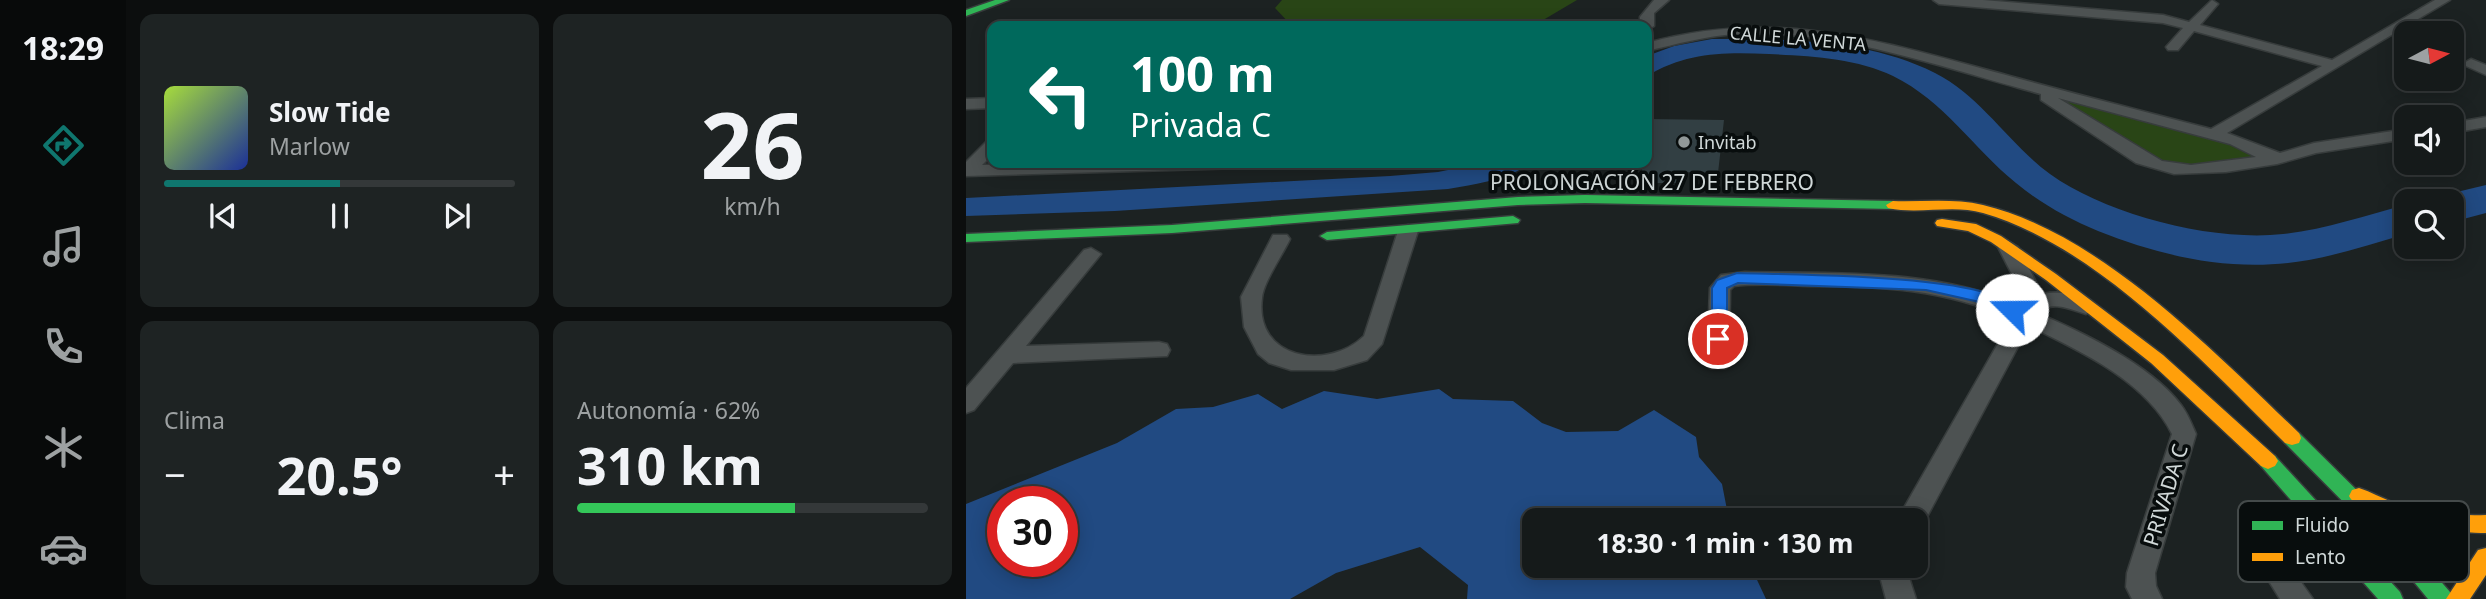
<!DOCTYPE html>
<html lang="es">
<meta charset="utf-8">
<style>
body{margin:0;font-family:"Noto Sans",sans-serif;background:#1e2323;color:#f1f3f6;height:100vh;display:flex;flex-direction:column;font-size:26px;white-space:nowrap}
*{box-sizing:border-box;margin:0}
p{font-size:23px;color:#9da1a2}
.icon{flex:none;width:38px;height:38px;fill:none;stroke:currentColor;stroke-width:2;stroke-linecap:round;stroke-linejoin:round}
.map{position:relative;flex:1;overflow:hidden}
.panel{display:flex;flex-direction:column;gap:14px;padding:14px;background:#0c0e0e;width:840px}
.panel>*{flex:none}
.banner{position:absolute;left:21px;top:21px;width:665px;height:147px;border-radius:14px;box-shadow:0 4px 18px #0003,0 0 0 2px #343839;background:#00695c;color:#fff;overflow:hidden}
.needle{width:46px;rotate:83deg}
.buttons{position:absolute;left:1428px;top:21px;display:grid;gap:14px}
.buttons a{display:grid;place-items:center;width:70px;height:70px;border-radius:14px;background:#151a1a;box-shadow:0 4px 18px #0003,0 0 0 2px #343839;font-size:35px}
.speed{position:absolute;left:21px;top:486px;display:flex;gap:14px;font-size:35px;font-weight:700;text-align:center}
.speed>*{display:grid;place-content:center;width:91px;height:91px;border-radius:50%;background:#151a1a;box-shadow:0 4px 18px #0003,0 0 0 2px #343839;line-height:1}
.speed .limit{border:10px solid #d22;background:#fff;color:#111}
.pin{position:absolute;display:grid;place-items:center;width:60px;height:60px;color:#fff;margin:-30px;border:4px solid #fff;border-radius:50%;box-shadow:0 2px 7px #0007}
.me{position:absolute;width:77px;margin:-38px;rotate:292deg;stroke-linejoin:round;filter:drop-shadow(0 0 5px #0008)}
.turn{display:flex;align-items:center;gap:24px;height:147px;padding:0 28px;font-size:32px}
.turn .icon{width:91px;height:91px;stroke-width:2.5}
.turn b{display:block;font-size:49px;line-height:60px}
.big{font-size:52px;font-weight:700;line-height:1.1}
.panel .widget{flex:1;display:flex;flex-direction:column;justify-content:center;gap:10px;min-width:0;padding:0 24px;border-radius:14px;background:#1e2323}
.panel .dial{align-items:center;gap:0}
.dial b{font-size:91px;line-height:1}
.song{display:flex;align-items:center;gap:21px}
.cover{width:84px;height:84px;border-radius:10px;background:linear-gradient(135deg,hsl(80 70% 55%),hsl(230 70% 35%))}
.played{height:7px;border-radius:4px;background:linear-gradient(90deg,#0f766e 50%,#343839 50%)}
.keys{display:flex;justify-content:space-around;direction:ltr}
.heat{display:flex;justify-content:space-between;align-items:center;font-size:38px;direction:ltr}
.charge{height:10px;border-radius:5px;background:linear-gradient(90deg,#34c759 62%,#343839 0)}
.panel .tiles{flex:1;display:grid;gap:14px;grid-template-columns:repeat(2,1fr)}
.trip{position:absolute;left:556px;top:508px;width:406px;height:70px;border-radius:14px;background:#151a1a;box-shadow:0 4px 18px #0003,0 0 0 2px #343839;font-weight:700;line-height:70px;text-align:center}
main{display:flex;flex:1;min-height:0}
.tab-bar{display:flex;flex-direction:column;width:126px;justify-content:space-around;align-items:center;background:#080a0a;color:#9da1a2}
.tab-bar .icon{width:49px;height:49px}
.tab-bar .on{color:#0f766e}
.tab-bar b{font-size:32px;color:#f1f3f6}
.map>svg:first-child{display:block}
.green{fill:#294516}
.water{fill:#214a82;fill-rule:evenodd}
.building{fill:#323f43}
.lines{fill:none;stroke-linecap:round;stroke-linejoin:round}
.street-casing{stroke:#373c3c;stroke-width:3}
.fast-casing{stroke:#373c3c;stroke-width:3}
.slow-casing{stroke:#373c3c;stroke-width:3}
.street{fill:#4d5252;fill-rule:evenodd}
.fast{fill:#30b455;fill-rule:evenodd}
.slow{fill:#ff9f0a;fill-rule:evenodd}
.route{fill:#1a73e8;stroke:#114b97;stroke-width:2}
.poi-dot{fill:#919898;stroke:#080d0d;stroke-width:2.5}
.labels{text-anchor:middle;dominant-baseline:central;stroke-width:7;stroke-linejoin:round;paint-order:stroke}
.far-street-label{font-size:18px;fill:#d0d8d8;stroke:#080d0d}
.far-poi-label{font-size:18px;fill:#d0d8d8;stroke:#080d0d;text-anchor:start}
.street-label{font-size:21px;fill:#d0d8d8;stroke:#080d0d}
.key{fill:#080d0d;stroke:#444a4a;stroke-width:2}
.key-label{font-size:19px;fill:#d0d8d8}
</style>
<main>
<nav class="tab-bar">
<b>18:29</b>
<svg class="icon on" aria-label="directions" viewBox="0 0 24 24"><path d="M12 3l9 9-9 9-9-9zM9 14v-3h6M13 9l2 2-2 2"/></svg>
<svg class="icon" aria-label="music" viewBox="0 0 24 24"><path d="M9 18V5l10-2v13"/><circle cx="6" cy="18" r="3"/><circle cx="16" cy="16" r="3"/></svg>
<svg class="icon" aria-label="phone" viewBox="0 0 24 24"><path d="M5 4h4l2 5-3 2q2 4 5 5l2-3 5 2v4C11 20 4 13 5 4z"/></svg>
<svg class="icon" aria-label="climate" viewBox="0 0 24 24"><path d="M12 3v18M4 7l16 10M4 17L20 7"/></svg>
<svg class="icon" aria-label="car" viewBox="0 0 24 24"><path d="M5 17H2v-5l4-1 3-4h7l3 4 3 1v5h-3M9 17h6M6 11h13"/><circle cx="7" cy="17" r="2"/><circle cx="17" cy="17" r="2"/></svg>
</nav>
<section class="panel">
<div class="tiles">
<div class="widget">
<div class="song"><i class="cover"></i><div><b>Slow Tide</b><p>Marlow</p></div></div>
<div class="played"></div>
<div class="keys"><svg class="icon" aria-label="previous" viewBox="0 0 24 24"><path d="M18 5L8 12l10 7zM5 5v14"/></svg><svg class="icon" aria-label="pause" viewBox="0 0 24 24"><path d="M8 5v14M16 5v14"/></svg><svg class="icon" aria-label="next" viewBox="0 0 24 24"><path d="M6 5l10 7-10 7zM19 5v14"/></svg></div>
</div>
<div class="widget dial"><b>26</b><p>km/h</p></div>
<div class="widget"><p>Clima</p>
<div class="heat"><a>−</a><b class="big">20.5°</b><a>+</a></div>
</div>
<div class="widget"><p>Autonomía · 62%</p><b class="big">310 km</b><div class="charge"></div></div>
</div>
</section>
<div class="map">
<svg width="1520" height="599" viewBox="0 0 1520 599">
<rect width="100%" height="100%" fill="#1c2222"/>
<g class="green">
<path d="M316,0H611L567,26H326L309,8Z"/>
<path d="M1064,86L1270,141L1301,160L1201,168Z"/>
</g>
<g class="water">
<path d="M746,39C820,39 901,39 969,73C1015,96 1043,144 1084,174C1141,215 1247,242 1317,234C1358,230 1400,215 1440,205V234C1408,243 1376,254 1343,260C1270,273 1200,258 1132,231C1103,219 1074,203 1050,183C1007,148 978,101 927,76C890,58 844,56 803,54C759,52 720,52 681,76V56L708,46Z"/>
<path d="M517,163H565C540,180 511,184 482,189L149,211L0,216V198L424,176L472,172Z"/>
<path d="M1520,185V213L1486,222V201H1453Z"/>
<path d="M473,389L487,399L547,401L576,423L600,432L652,431L688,410L730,437L733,457L756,484L763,520H569V565H784L800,599H501L502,585L454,547L370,573L324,599H0V504L151,443L210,409L247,407L292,394L316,409L358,391L411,399ZM37,502H96V562H37Z"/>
</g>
<path class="building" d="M681,119L758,120L752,173L711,172L710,183H674L677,163H681Z"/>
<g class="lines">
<g class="street-casing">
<g id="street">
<path d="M688,0H703L688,13V26L681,30V26H674V17Z"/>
<path d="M967,0H1017L1197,15L1223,22L1246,0L1252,4L1234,25L1366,60L1469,0H1484L1261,133L1314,153L1348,143L1440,129V139L1350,153L1311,164L1260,172L1208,174L1170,163L1075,100V94C977,68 873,29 770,34C739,36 711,44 681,51V43C812,7 913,41 1040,75C1108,94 1177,111 1245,129L1356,66L1228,31L1212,50H1202L1200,47L1217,28L1197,23L973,4ZM1092,98L1264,144L1290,157L1225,165L1196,161Z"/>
<path d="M1505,59L1520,65V75L1500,66L1498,63Z"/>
<path d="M26,98V108L0,109V99Z"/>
<path d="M1520,117V127L1486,133V123Z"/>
<path d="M26,141V155L16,165L283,163L274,168L0,176V162L20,142Z"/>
<path d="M442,225L452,231L416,344L401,360L368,370H325L303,363L292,354L278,327L275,297L307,235H321L324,239C317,254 297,283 296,298C288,360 362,371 398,336L432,231Z"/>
<path d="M1042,241L1052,247L1076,294C1092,291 1121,292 1131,307L1120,314C1103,309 1087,300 1071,313C1116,332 1185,365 1215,405C1222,414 1226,425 1230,434L1189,573L1190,586L1196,599H1166L1160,587L1161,573L1206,434C1180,381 1114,351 1063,326L955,528L950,530V520H931L1046,319C978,289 917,286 844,286C819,285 793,283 768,286L764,290L763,362L760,368H744L741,362L744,288L755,275L779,272C873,274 965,268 1053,305L1058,298L1032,247Z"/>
<path d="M125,248L135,254L60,346L193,342L201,344L204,350L201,356L47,363L8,410L0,413V388L118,250Z"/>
<path d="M1310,557L1320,561L1347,599H1314L1296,570L1300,561Z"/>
<path d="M911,565H939L950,599H920Z"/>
</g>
</g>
<g class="fast-casing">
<g id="fast">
<path d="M29,0H43L0,16V10Z"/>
<path d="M619,195L927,201L934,205L927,209L619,203L552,205L206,233L0,242V234L206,225L552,197Z"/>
<path d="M547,216L554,220L552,223L361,240L354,236L361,232Z"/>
<path d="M1326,431L1333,433L1422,521L1484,592L1487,599H1462L1408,533L1319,443L1317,438L1319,433Z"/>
<path d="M1302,453L1309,456L1434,592L1437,599H1412L1295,466L1292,461L1295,456Z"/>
</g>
</g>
<g class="slow-casing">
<g id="slow">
<path d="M927,201C957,202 988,198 1017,205C1134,233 1248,352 1333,433L1335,438L1333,443L1326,445L1319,443C1237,362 1131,246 1017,213C986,204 953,215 922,208L920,205Z"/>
<path d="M976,219L1010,224L1035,236L1090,274L1197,355L1309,456L1312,461L1309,466L1302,469L1295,466L1185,363L1080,280L1025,242L1002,231L971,226L969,223L971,220Z"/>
<path d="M1393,488C1405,492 1416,498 1428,503C1458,513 1489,516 1520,515V533C1491,533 1397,523 1383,496L1386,490Z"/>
<path d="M1520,548V575L1504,599H1480L1512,550Z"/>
</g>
</g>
<use href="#street" class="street"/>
<use href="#fast" class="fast"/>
<use href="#slow" class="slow"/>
</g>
<path class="route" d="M771,273C822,275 1025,273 1054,310L1046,315L1009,301L960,290L772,283L761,288V339L758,343H746V288L751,280Z"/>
<circle class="poi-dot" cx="718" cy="142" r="7"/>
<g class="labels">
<g class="far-street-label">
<text transform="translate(832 38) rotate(5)">CALLE LA VENTA</text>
</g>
<g class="far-poi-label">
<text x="732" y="142">Invitab</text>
</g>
<g class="street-label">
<text x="686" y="182">PROLONGACIÓN 27 DE FEBRERO</text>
<text transform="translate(1199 495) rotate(-73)">PRIVADA C</text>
</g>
</g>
<rect x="1272" y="501" width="231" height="81" rx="10" class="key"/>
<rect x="1286" y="521" width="31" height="9" fill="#30b455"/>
<rect x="1286" y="553" width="31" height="8" fill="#ff9f0a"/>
<g class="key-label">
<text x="1329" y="532">Fluido</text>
<text x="1329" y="564">Lento</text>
</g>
</svg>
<div class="buttons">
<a><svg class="needle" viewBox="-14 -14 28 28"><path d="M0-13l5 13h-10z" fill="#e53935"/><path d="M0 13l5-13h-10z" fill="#9da1a2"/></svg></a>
<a><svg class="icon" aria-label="sound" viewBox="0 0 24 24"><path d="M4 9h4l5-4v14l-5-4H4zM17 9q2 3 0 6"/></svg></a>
<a><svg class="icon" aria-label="search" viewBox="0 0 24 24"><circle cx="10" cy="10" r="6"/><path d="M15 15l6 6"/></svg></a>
</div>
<div class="speed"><div class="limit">30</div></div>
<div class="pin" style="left:752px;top:339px;background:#d93025"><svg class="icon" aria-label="arrive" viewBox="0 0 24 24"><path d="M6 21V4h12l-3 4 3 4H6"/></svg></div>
<svg class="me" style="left:1046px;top:310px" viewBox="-20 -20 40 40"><circle r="19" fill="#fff"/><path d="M0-13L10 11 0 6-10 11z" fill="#1a73e8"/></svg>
<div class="trip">18:30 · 1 min · 130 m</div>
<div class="banner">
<div class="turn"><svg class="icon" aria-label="left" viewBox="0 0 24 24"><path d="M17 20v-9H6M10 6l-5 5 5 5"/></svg><div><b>100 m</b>Privada C</div></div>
</div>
</div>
</main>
